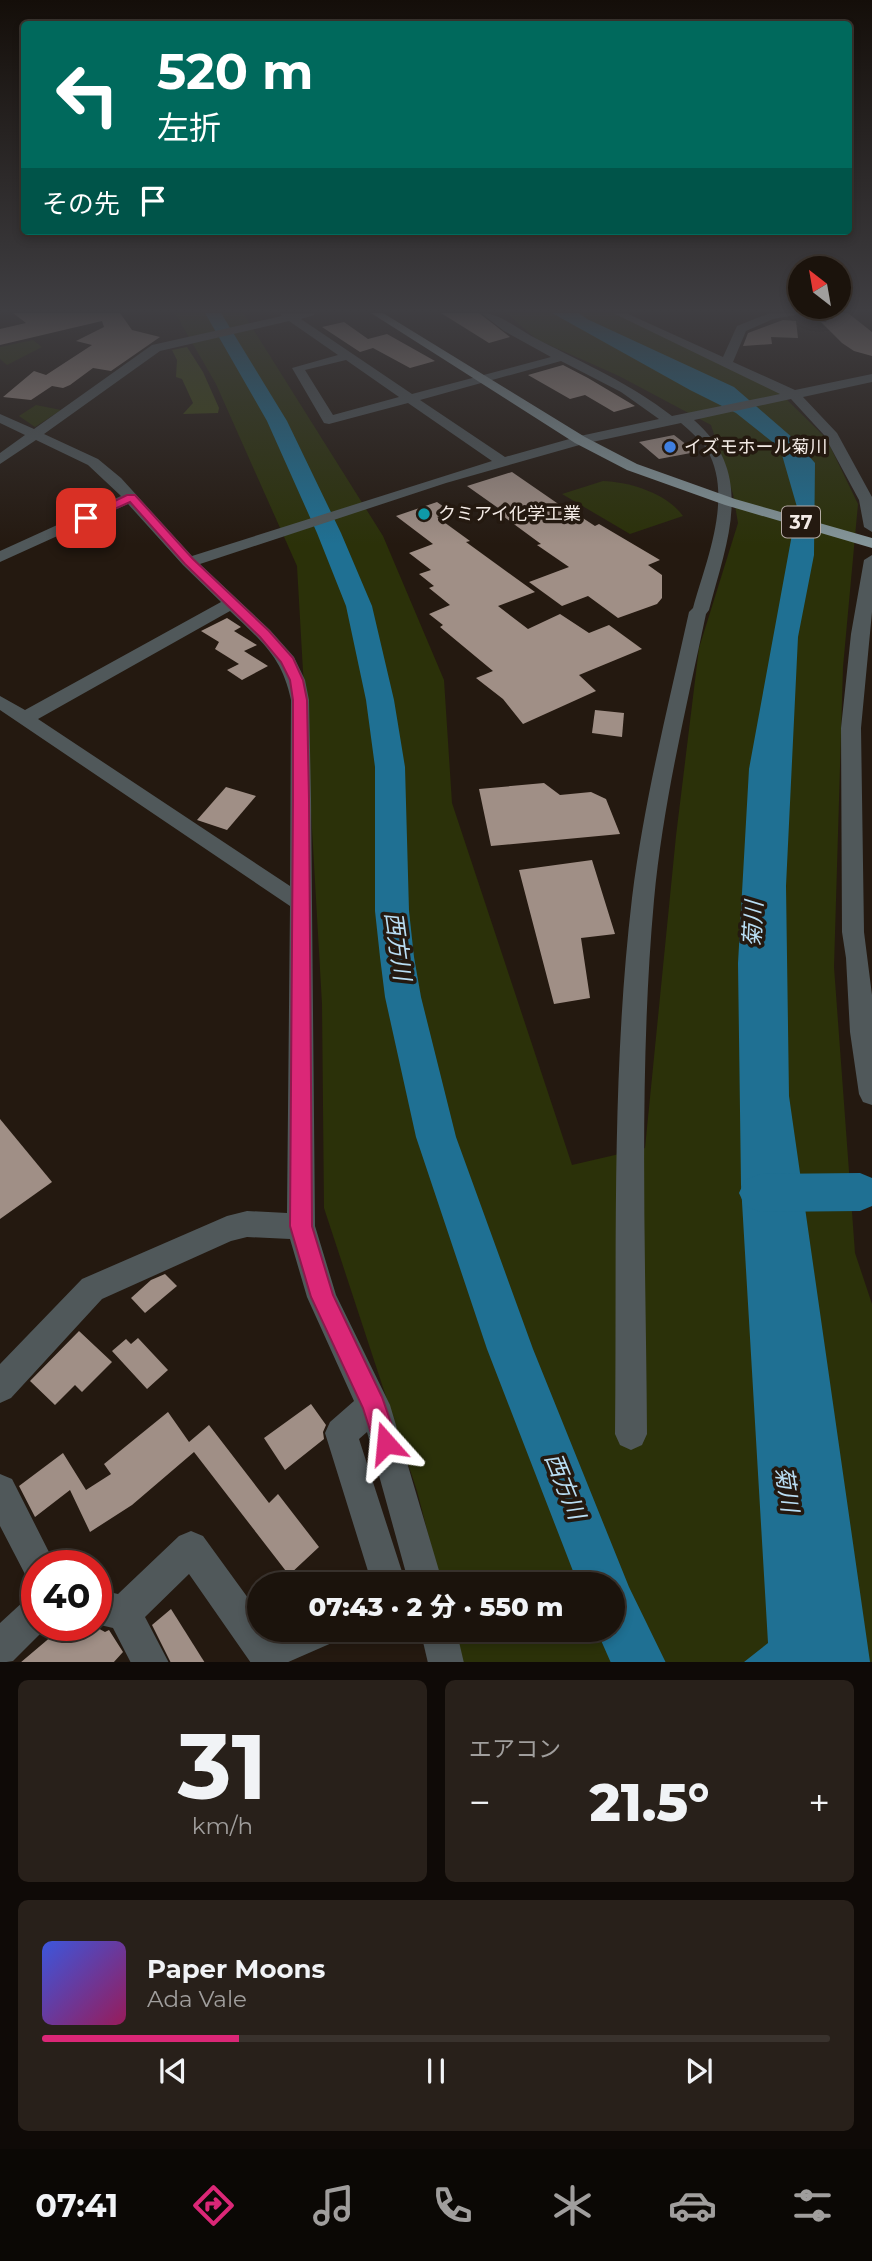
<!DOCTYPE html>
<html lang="ja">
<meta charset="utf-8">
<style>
body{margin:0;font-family:Montserrat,"Noto Sans JP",sans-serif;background:#28201a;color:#f1f3f6;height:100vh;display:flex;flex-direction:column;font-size:26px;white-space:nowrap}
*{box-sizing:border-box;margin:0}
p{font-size:23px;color:#a09e9d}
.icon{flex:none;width:38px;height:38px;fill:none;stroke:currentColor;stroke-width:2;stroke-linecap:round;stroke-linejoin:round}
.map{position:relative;height:1662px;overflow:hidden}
.panel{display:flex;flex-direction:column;gap:18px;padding:18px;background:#0f0a07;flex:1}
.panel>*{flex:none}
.guide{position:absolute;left:21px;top:21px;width:831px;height:214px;border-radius:7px;box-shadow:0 4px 10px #0003,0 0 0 2px #39322d;background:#00695c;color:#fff;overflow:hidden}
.needle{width:46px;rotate:329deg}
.fabs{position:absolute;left:788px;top:256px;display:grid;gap:14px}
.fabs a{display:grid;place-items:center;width:63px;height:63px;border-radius:50%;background:#1b130c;box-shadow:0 4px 10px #0003,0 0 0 2px #39322d;font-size:35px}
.speed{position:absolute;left:21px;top:1550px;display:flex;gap:14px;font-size:35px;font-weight:700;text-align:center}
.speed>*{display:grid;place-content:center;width:91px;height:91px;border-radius:50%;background:#1b130c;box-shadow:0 4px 10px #0003,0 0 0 2px #39322d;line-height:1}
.speed .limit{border:10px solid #d22;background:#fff;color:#111}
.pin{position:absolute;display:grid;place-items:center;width:60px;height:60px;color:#fff;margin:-30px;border-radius:14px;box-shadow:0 4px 10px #0006}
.me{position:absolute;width:77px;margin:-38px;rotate:342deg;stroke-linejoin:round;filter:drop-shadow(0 0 5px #0008)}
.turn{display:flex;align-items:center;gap:24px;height:147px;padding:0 21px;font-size:32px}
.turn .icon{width:91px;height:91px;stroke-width:2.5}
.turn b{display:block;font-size:49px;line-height:60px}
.then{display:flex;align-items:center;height:66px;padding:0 21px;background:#0003;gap:14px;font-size:26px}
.big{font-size:52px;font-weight:800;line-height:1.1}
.panel .card{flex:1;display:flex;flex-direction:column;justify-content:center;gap:10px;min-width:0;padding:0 24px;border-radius:10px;background:#28201a}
.panel .dial{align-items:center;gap:0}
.dial b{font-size:91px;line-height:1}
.song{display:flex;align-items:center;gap:21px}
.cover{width:84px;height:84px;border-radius:10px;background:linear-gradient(135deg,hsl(230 70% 55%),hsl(330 70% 35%))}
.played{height:7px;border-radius:4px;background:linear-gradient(90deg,#db2777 25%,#39322d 25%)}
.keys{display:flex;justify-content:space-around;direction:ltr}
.heat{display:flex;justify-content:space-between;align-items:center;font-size:38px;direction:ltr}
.panel .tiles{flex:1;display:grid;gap:18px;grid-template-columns:1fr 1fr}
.card:last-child{grid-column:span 2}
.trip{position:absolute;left:247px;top:1572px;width:378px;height:70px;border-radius:35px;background:#1b130c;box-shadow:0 4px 10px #0003,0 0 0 2px #39322d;font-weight:800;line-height:70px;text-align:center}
.tabs{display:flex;height:112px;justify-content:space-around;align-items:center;background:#0b0805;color:#a09e9d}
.tabs .icon{width:49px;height:49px}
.tabs .current{color:#db2777}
.tabs b{font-size:32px;color:#f1f3f6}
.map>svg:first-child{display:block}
.green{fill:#2b3109}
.forest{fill:#3c4510}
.water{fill:#1f7093}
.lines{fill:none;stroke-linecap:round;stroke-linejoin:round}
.river{fill:#1f7093;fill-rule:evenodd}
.building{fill:#a08f86}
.minor{fill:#50585a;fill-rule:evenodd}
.major{fill:#849599;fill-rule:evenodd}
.route{fill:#db2777;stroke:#8e194d;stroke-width:2}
.shop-dot{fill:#3f7fe0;stroke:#241910;stroke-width:2.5}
.culture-dot{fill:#0f9aa8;stroke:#241910;stroke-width:2.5}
.labels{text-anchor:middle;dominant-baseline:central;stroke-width:7;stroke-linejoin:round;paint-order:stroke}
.far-poi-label{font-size:18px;fill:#f3eae5;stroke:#241910;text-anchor:start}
.shield{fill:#241910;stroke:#b5aba5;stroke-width:2}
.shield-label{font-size:19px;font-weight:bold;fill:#f3eae5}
.water-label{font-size:23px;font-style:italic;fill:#b9def4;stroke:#241910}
</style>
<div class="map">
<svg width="872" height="1663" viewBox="0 0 872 1663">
<rect width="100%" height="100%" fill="#241910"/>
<g class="green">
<path d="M175,313H243L383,536L444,680L452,803L572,1165L645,1148L676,836L699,648L738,523L733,494L711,425L619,376L536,339L507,313H614L778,391L826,438L858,504L843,667L834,967L855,1253L872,1304V1662H462L454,1629H612V1584H441L417,1491L324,1208L322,1004L297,566L216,384Z"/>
<path d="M33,340L42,347L7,365L0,359V347Z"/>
<path d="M36,405L61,410L35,427L19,416Z"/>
<path d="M603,481C630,482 666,493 683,516L630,534L562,494Z"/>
</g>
<path class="forest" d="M187,347L203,372L219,408L218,413L183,414L193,403L182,379L176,377L177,360L172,350Z"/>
<path class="water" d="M552,313H579L587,319L734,387L794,439L815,463L814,555L798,637L786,886L789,1096L870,1662H744L768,1643L741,1185L738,963L749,769L797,507L780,448L736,413L690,390Z"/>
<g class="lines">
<g class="river">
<path d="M205,313H221L287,421L341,533L372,606L394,700L405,767L409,911L414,957L421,997L456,1137L533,1349L629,1587L666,1663H611L596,1629H612V1584H578L487,1349L416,1137L385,997L380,957L375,911V767L366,700L346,606L317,533L267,421Z"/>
<path d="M860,1173L872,1178V1206L860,1211L760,1212L745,1206L739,1193L745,1180L760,1174Z"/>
</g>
</g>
<g class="building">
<path d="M13,313H120L132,330L160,337L111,371L93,368L70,385L63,388L52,386L31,400L3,397L34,371L46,375L92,345L76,341L104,327L102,321L0,345V329L26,323Z"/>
<path d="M441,313H479L510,337L489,343Z"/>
<path d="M815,313H848L872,332V356L854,351L842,343L821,322H827Z"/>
<path d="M783,320L796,321L798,338L771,337L772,344L743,346L748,333Z"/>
<path d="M344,322L368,339L387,334L435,361L410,368L373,348L360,352L322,327Z"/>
<path d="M563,365L588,378L635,406L614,412L585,395L570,399L528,375Z"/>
<path d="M674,435L696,452L659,459L639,442Z"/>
<path d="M512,472L570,512L572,511L595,526L599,524L660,560L648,565L662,575V598L657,604L618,618L588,596L562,606L529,582L569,567L537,545L541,544L496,511L501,510L467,486Z"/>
<path d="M437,502L451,512L437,517L470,541L466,542L535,592L498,606L528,629L560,614L589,633L609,625L642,649L579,675L596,691L523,724L503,699L476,678L493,671L440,627L443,625L429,614L450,605L429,588L434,586L419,574L431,570L409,553L433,544L396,516Z"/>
<path d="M227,618L241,627L234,631L257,645L244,651L268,666L242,680L227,670L239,664L215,649L219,642L201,631Z"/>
<path d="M595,710L624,713L622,737L592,733Z"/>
<path d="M544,783L560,795L591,792L606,799L620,834L491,846L479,789Z"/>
<path d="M226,787L256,796L227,830L197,820Z"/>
<path d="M592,860L615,934L581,938L590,998L554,1004L519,870Z"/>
<path d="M0,1119L52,1182L0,1219Z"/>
<path d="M165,1274L177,1286L145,1313L131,1298L151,1280Z"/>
<path d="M79,1331L112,1362L82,1392L75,1385L55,1405L30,1381Z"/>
<path d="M138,1338L168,1370L147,1389L112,1351L126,1339L131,1344Z"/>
<path d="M311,1404L326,1425L323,1432L324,1439L285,1470L264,1438Z"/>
<path d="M168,1412L189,1442L209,1425L269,1503L278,1494L319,1547L289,1575L194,1452L132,1505L90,1532L70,1490L35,1517L19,1486L63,1453L86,1490L111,1474L104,1464Z"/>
<path d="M171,1609L205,1663H171L152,1625Z"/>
<path d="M80,1626H94L105,1632L109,1630L123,1652L113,1663H20L59,1630L65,1641Z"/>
</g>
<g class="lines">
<g class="minor">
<path d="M280,313H315L314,315L301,319L412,394L551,357L504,331L481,313C501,313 520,331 539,340C585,364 631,384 672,416L780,394L613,313H626L723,357L737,326L770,313H796L795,315L773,319L746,331L733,362L795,390L872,374V382L803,397L837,433L872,497V532L864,527L859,500L824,435L791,399L694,420C756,474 727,541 709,610L706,614C686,709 663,803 654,900C638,1077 646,1256 647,1434L642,1445L631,1450L620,1445L615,1434C617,1256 611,1075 632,898C644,801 668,707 689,612L693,608C706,561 734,496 707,450C700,439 690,431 681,423L583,444L446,483L200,564L270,630L294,657L305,680L309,700L311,799L315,1226L336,1295L390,1405L443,1584H409L367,1432L359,1439L406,1584H372L325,1433L330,1422L354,1401L307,1297L290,1239L247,1237L231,1241L102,1299L11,1398L0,1403V1364L82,1279L227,1216L247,1211L287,1213L290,906L0,710V696L25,710L221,602L183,565L128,504L0,562V551L121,496L88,465L36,440L0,464V453L25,435L0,423V414L34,429L152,345L282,316ZM289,321L338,355L292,368L324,423L329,424L408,403L492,461L192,556L121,478L98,459L44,434L160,351ZM346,360L399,397L333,415L305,370ZM561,361L621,392L659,419L580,436L505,457L420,400ZM230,611C261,641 282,656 291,700L290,886L38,719Z"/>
<path d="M872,555V612L861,728L864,932L872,995V1105L863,1102L859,1094L850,1032L846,958L842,932L841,728L851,634L864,560Z"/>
<path d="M0,1474L12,1479L56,1566H37V1582L27,1578L0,1526Z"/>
<path d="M191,1531L203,1536L259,1613V1629H271L273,1632L279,1629H339L334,1642L286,1663H251L189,1574L145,1617L169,1663H131L113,1628L96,1624V1589L118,1594L179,1536Z"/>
<path d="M37,1594V1626H48L13,1661L0,1663V1623L25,1600Z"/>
<path d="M420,1629H456L464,1663H428Z"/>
</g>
<path class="major" d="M371,313H383L585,437L637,464L735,499L872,538V548L725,505L627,470L575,443Z"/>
</g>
<linearGradient id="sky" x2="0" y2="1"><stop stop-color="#140e09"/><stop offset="0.57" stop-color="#3f3e42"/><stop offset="1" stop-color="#3f3e42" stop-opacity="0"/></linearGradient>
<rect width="872" height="545" fill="url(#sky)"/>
<path class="route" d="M127,495H135L193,559L269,631L293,658L303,680L307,700L309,799L312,1226L333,1295L382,1397L398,1443L395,1452L386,1455L377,1452L363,1408L311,1297L290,1226L293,799V700L290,680L281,662L260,637L185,564L130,502L90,520L80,518Z"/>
<circle class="shop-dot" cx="670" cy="447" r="7"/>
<circle class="culture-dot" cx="424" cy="514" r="7"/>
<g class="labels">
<g class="far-poi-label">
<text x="684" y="447">イズモホール菊川</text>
<text x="438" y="514">クミアイ化学工業</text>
</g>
<rect class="shield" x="782" y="506.5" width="38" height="31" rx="5"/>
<g class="shield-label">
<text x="801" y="522">37</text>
</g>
<g class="water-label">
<text transform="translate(753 924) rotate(-87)">菊川</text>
<text transform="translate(398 946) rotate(82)">西方川</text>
<text transform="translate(565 1486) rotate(68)">西方川</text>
<text transform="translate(787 1489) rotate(81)">菊川</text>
</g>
</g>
</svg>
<div class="fabs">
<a><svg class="needle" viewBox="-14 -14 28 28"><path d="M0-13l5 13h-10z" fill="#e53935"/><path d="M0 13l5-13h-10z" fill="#a09e9d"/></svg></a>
</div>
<div class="speed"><div class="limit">40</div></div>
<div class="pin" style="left:86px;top:518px;background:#d93025"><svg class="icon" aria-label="arrive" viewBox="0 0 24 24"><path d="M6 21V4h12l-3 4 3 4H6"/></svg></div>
<svg class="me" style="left:386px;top:1443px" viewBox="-20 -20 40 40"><path d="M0-17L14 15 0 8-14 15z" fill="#db2777" stroke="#fff" stroke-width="4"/></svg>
<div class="trip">07:43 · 2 分 · 550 m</div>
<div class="guide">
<div class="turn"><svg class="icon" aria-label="left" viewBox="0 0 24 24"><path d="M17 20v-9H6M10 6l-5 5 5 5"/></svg><div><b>520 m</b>左折</div></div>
<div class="then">その先<svg class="icon" aria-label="arrive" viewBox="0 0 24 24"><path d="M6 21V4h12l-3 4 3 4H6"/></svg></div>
</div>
</div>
<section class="panel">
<div class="tiles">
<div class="card dial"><b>31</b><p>km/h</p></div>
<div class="card"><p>エアコン</p>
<div class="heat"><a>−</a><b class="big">21.5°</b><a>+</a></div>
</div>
<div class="card">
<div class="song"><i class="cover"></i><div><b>Paper Moons</b><p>Ada Vale</p></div></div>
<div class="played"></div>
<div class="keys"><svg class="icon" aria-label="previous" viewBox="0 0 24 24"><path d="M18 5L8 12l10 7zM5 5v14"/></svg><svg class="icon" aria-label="pause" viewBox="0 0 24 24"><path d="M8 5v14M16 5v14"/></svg><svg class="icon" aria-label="next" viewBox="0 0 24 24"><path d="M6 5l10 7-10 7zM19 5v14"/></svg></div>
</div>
</div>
</section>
<nav class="tabs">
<b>07:41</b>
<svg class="icon current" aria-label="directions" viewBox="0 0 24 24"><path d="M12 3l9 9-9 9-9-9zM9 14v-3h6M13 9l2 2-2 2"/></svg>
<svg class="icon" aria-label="music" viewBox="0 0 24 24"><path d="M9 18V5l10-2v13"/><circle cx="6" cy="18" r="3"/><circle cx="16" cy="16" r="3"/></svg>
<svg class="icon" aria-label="phone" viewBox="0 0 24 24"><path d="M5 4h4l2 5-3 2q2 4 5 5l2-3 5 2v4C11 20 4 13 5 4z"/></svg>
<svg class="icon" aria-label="climate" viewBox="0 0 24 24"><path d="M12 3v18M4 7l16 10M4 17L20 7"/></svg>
<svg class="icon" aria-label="car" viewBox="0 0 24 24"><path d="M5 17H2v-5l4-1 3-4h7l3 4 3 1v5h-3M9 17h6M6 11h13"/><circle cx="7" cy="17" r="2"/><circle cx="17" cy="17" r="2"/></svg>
<svg class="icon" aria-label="filters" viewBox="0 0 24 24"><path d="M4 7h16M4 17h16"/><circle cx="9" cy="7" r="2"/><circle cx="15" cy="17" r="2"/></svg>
</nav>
